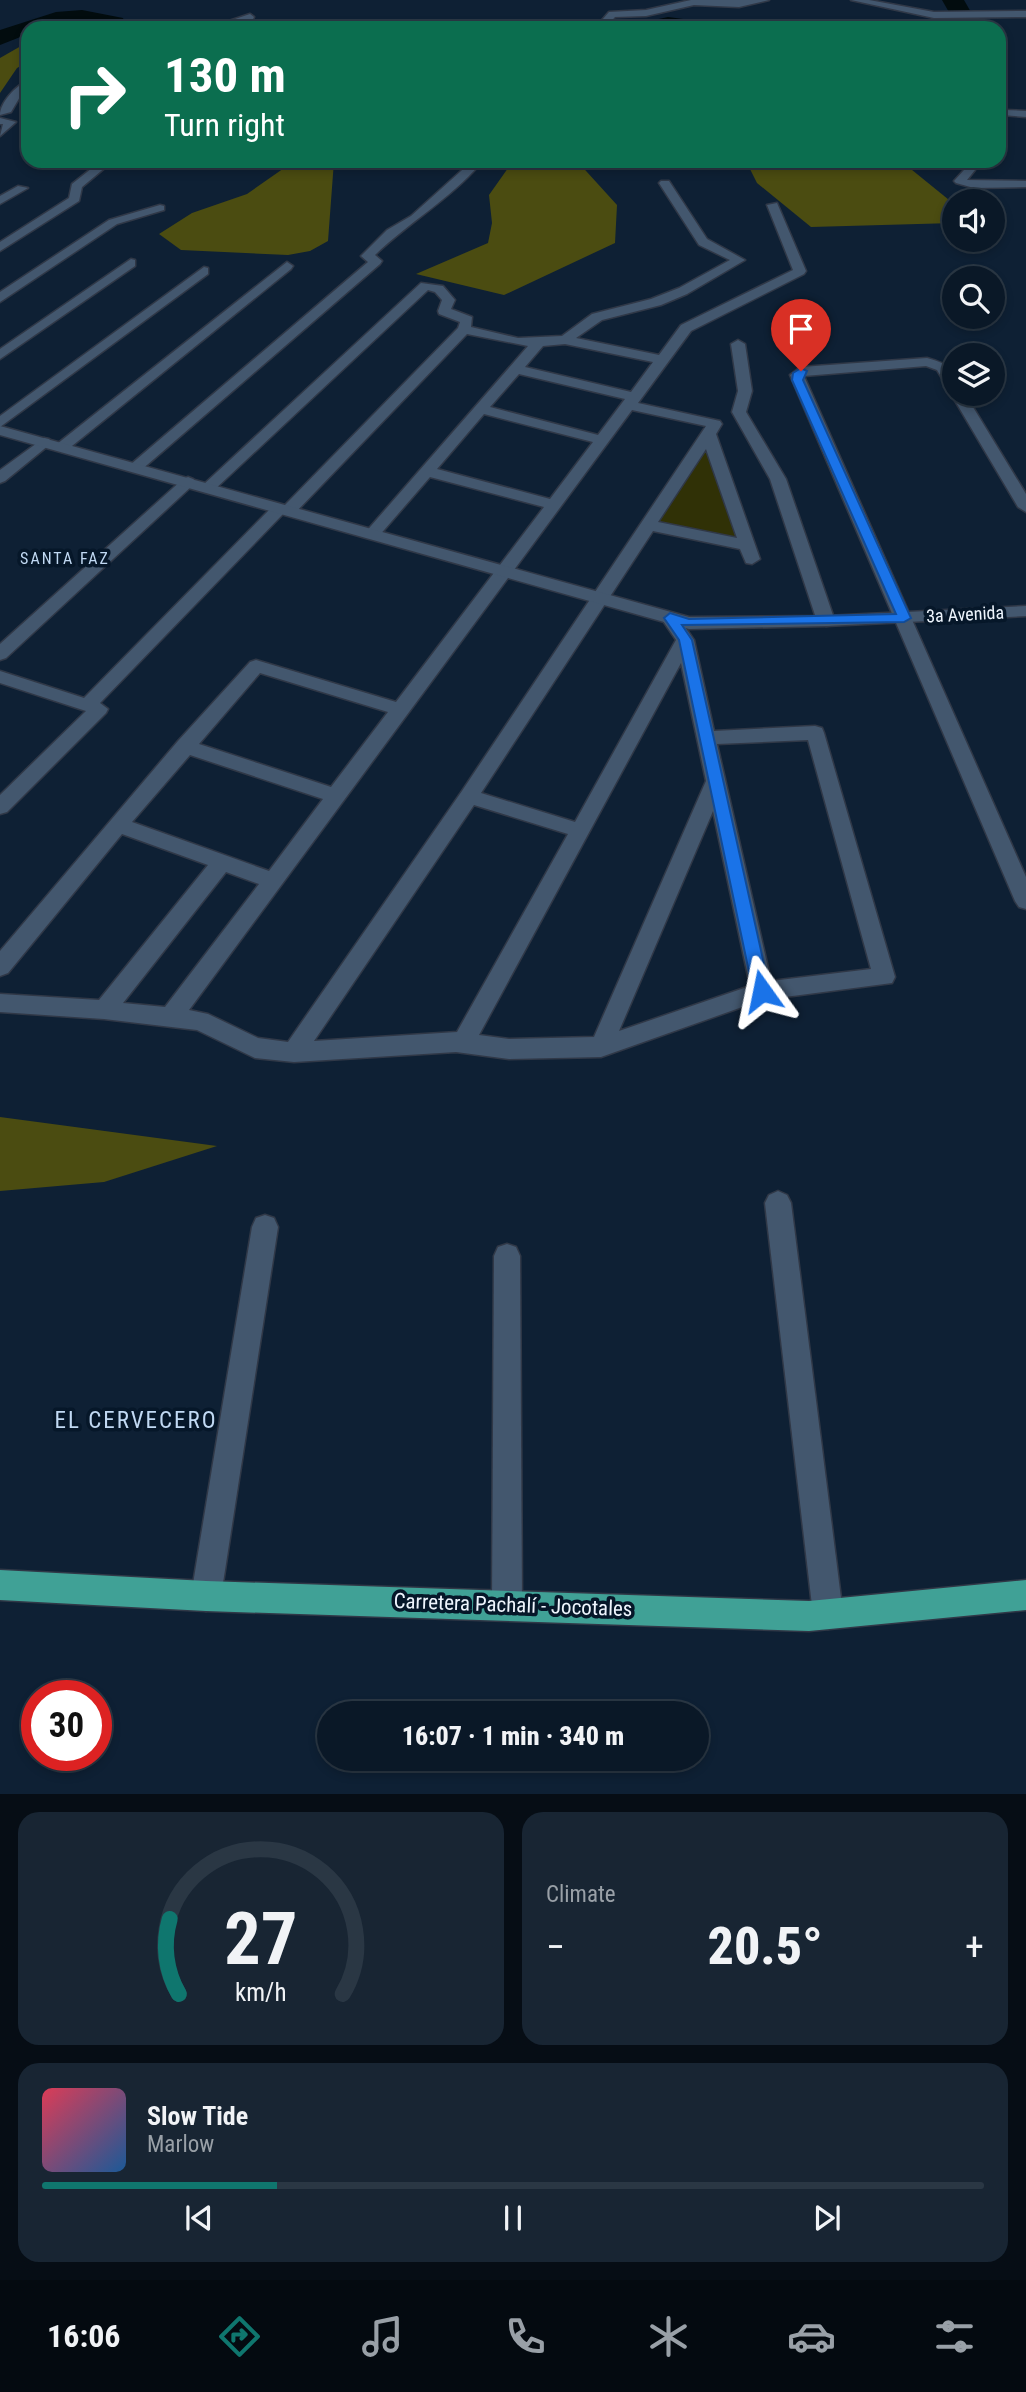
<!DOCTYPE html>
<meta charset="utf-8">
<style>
body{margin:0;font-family:"Roboto Condensed",sans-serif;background:#182533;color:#f1f3f6;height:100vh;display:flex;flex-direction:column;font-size:26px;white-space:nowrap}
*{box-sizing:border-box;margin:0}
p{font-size:23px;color:#99a0a7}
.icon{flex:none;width:38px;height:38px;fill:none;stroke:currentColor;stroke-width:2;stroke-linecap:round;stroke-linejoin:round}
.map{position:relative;height:1794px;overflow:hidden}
.details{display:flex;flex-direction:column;gap:18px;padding:18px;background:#060d15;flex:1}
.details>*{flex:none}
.banner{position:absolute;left:21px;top:21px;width:985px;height:147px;border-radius:21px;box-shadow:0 4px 10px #0003,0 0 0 2px #2a3744;background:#0b6e4f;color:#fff;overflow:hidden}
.buttons{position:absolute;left:942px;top:189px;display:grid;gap:14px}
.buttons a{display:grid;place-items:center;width:63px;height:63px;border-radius:50%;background:#0a1827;box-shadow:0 4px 10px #0003,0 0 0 2px #2a3744;font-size:35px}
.speed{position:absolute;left:21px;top:1680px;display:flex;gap:14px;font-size:35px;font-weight:700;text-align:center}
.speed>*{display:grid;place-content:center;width:91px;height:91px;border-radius:50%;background:#0a1827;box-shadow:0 4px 10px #0003,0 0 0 2px #2a3744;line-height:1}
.speed .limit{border:10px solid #d22;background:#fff;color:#111}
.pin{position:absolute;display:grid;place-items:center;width:60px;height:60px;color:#fff;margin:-72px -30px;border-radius:50% 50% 50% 0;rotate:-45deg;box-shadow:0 0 7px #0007}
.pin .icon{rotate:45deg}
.me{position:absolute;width:77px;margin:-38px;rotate:348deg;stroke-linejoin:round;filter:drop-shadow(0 0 5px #0008)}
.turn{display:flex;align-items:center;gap:24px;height:147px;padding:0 28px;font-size:32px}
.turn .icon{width:91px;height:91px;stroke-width:2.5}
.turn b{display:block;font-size:49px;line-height:60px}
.big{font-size:52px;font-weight:800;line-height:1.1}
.details .card{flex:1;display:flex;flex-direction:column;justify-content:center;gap:10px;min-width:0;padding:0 24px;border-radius:21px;background:#182533}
.details .dial{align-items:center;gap:0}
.dial svg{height:182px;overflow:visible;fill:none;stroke:#2a3744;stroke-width:7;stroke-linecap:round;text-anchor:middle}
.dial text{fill:#f1f3f6;stroke:none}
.song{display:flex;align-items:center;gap:21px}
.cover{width:84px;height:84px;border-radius:10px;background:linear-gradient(135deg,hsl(350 70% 55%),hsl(210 70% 35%))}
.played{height:7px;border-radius:4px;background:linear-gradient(90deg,#0f766e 25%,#2a3744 25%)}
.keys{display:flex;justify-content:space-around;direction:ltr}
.heat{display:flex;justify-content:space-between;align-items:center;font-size:38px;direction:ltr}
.details .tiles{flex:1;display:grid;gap:18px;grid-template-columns:1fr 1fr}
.card:last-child{grid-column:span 2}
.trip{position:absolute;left:317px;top:1701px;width:392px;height:70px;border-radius:35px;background:#0a1827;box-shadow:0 4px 10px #0003,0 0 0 2px #2a3744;font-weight:800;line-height:70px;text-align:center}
.tab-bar{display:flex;height:112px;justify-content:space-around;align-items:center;background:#040a10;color:#99a0a7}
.tab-bar .icon{width:49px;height:49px}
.tab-bar .on{color:#0f766e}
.tab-bar b{font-size:32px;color:#f1f3f6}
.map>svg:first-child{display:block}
.green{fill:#303106}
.forest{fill:#4b4c11}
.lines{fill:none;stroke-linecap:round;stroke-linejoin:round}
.river{fill:#020c0e;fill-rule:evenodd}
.street-casing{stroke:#303847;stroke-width:3}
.secondary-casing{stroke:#303847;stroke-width:3}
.primary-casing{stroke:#303847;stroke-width:3}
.street{fill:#43576e;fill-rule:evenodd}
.secondary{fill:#43576e;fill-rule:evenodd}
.primary{fill:#40a196;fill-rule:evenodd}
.route{fill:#1a73e8;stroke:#114b97;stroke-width:2}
.labels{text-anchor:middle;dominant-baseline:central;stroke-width:7;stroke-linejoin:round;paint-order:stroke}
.far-neighbourhood-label{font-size:16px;letter-spacing:2px;fill:#c1d9f3;stroke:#061729}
.street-label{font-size:18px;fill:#eef5fd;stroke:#061729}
.near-street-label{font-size:21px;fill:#eef5fd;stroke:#061729}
.near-neighbourhood-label{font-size:23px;letter-spacing:2px;fill:#c1d9f3;stroke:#061729}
</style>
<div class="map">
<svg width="1026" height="1794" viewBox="0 0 1026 1794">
<rect width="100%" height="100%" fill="#0e2034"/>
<path class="green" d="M708,433L746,545L649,525Z"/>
<g class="forest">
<path d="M28,42V62L17,68L0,93V58Z"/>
<path d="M289,161H334L328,241L310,251L288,255L181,250L159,234L192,213L247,194L287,166Z"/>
<path d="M513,161H577L617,205L615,243L504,295L416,274L488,243L492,223L489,195Z"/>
<path d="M746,161H901L954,204V223L811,227L757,183Z"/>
<path d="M0,1117L217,1146L104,1182L0,1191Z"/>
</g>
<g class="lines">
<g class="river">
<path d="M942,0H964L980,28H958Z"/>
<path d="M82,10L123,18L126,28L69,23L28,28V34L0,45V30L56,12Z"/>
<path d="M668,17L713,23L716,28H637L640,23Z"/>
</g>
<g class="street-casing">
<g id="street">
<path d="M691,0H769L739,7L694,5L646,16L615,17L605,28H595L609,12L646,10Z"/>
<path d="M250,14L254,17L253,19L223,28H208Z"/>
<path d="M28,81V88L24,90L11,112L0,115C0,103 16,85 28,81Z"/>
<path d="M1005,110L1026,111V117L1001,115V111Z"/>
<path d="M0,118L16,122L0,136L3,124H0Z"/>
<path d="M101,161H113L82,187L79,201L0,251V242L69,198L72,184Z"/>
<path d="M965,161H975V170L967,180L1026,181V187L974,188L956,183L954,181L964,170Z"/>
<path d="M471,162L480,164C450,199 408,223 375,255L382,261L380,264L140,471H130L127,468L130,465L368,262L361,256L387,230L411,216Z"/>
<path d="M661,181H669L707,239L745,260L687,294L661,305L602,320L576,338L659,355L681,325L793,270L767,205L777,203L806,271L804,274L691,331L638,403L720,421L722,424L716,434L760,559L752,564L746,563L740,549L653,531L481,793L575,822L676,640L661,618L664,614H676L694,640L714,731L815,726L822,728L824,733L895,977L892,983L762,1000L601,1057L509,1059L456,1052L294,1062L255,1058L197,1030L104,1019L0,1012V994L99,1000L208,865L122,834L8,973L0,976V951L178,741L250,662L256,660L396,702L544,507L430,477L378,537L372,539L364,534L528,346L467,334L294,514H283L100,703L108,709L106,713L7,812L0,814V795L86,711L0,683V671L84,698L274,505H285L458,328L460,322L439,314L438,311L442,300L435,292L428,290L213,491H203L200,488L203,485L421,283L443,286L455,300L451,309L472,317L471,327L518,338L562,336L592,314L651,299L679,288L730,260L699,245L659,183ZM565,344L653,362L631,392L525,367L543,346ZM519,374L625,399L598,435L490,407ZM632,410L706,426L462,791L288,1042L258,1038L208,1014L189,1010ZM484,414L593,442L550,499L437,469ZM706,449L737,538L658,522ZM681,663L706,781L594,1037L509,1039L479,1035ZM260,673L388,712L331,787L199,744ZM808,740L871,969L771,981L717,744ZM190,755L323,799L269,871L132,822ZM474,805L568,834L457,1032L314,1041ZM713,811L750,986L619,1031ZM226,872L259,884L165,1007L123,1003Z"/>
<path d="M18,186L28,188L0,204V196Z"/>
<path d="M160,205L164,206V210L117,224L0,302V292L109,220Z"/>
<path d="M131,259L135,260V266L0,359V349Z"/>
<path d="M287,262L293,266L291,269L67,450H57L55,447L57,444Z"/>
<path d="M204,267L208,268V274L0,427V416Z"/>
<path d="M738,340L745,344L752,391L746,412L786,479L835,621L832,625L826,626L817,621L770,479L732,412L738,391L731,344Z"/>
<path d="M927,358C952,365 954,369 954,394H965L1026,494V512L1018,507L951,394L953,391L949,390L937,370L926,366L804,376L1026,877V909L1019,907L1015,901L790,375L801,367Z"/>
<path d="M44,438L49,439L51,442L49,445L5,481L0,483V470Z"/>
<path d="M188,477L193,479L196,482L193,485L6,658L0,660V644L183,479Z"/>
<path d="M778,1191L787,1195L791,1203L843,1614L839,1625L828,1629L817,1625L813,1614L765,1203L769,1195Z"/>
<path d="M265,1215L274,1218L278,1227L221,1596L217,1607L206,1611L195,1607L191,1596L252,1227L256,1218Z"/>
<path d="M507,1244L516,1247L520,1256L522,1605L518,1616L507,1620L496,1616L492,1605L494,1256L498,1247Z"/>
</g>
</g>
<g class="secondary-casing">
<g id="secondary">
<path d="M851,0H869L934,12L1026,11V17L934,18Z"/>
<path d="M0,426L689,617L826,616L1026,606V616L826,626L689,629L0,435Z"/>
</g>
</g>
<g class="primary-casing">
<path id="primary" d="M0,1570L206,1581L809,1601L1026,1580V1610L809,1631L206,1611L0,1600Z"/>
</g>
<use href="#street" class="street"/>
<use href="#secondary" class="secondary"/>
<use href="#primary" class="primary"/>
</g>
<path class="route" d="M801,368L807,371L803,380L911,618L904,622L682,625L692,640L770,991L768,996H756L753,991L679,640L664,618L670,613L689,619L896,614L792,380L793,373Z"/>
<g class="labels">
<g class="far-neighbourhood-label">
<text x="65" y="558">SANTA FAZ</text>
</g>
<g class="street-label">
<text transform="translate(965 614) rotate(-3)">3a Avenida</text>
</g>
<g class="near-street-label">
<text transform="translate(513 1605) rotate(2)">Carretera Pachalí - Jocotales</text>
</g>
<g class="near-neighbourhood-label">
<text x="136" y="1420">EL CERVECERO</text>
</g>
</g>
</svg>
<div class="buttons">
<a><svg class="icon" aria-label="sound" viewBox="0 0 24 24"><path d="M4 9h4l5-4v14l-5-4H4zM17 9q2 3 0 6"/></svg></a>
<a><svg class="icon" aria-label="search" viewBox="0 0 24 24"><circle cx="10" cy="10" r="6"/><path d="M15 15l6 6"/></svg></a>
<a><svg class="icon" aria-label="layers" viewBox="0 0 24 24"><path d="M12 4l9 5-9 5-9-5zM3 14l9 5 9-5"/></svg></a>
</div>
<div class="speed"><div class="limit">30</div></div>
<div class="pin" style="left:801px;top:371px;background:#d93025"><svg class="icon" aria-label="arrive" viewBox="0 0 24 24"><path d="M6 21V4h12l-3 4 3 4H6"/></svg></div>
<svg class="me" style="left:762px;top:991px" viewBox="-20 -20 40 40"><path d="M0-17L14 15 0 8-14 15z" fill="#1a73e8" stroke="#fff" stroke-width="4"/></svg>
<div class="trip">16:07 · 1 min · 340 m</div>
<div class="banner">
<div class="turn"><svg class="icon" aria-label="right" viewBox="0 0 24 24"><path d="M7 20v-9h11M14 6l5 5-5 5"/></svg><div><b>130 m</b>Turn right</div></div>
</div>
</div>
<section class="details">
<div class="tiles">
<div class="card dial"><svg viewBox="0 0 100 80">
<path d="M14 69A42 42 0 1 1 86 69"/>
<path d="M14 69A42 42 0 0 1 10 36" stroke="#0f766e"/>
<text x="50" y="56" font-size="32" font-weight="700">27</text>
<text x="50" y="72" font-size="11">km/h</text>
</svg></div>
<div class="card"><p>Climate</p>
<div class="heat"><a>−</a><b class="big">20.5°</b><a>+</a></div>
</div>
<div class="card">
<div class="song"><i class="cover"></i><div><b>Slow Tide</b><p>Marlow</p></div></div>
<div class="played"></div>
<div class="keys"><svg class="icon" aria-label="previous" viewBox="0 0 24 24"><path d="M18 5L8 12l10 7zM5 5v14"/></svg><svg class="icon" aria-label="pause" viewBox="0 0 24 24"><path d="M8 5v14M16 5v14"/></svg><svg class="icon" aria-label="next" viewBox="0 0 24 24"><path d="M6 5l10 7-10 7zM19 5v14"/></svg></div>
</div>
</div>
</section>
<nav class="tab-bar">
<b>16:06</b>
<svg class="icon on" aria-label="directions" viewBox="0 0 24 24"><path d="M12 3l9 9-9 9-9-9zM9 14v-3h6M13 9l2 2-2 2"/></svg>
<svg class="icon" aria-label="music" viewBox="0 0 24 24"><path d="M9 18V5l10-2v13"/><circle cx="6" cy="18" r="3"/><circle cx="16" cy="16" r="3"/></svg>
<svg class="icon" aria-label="phone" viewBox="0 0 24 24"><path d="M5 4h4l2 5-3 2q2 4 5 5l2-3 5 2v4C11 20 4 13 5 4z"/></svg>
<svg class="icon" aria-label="climate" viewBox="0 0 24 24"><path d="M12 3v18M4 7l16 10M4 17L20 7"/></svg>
<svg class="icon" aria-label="car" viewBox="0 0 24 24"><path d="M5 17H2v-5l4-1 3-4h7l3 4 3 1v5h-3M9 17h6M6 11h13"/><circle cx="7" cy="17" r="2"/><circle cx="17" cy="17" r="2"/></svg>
<svg class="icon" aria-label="filters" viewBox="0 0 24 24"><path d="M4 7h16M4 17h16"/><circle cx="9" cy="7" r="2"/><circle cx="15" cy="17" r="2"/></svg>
</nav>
